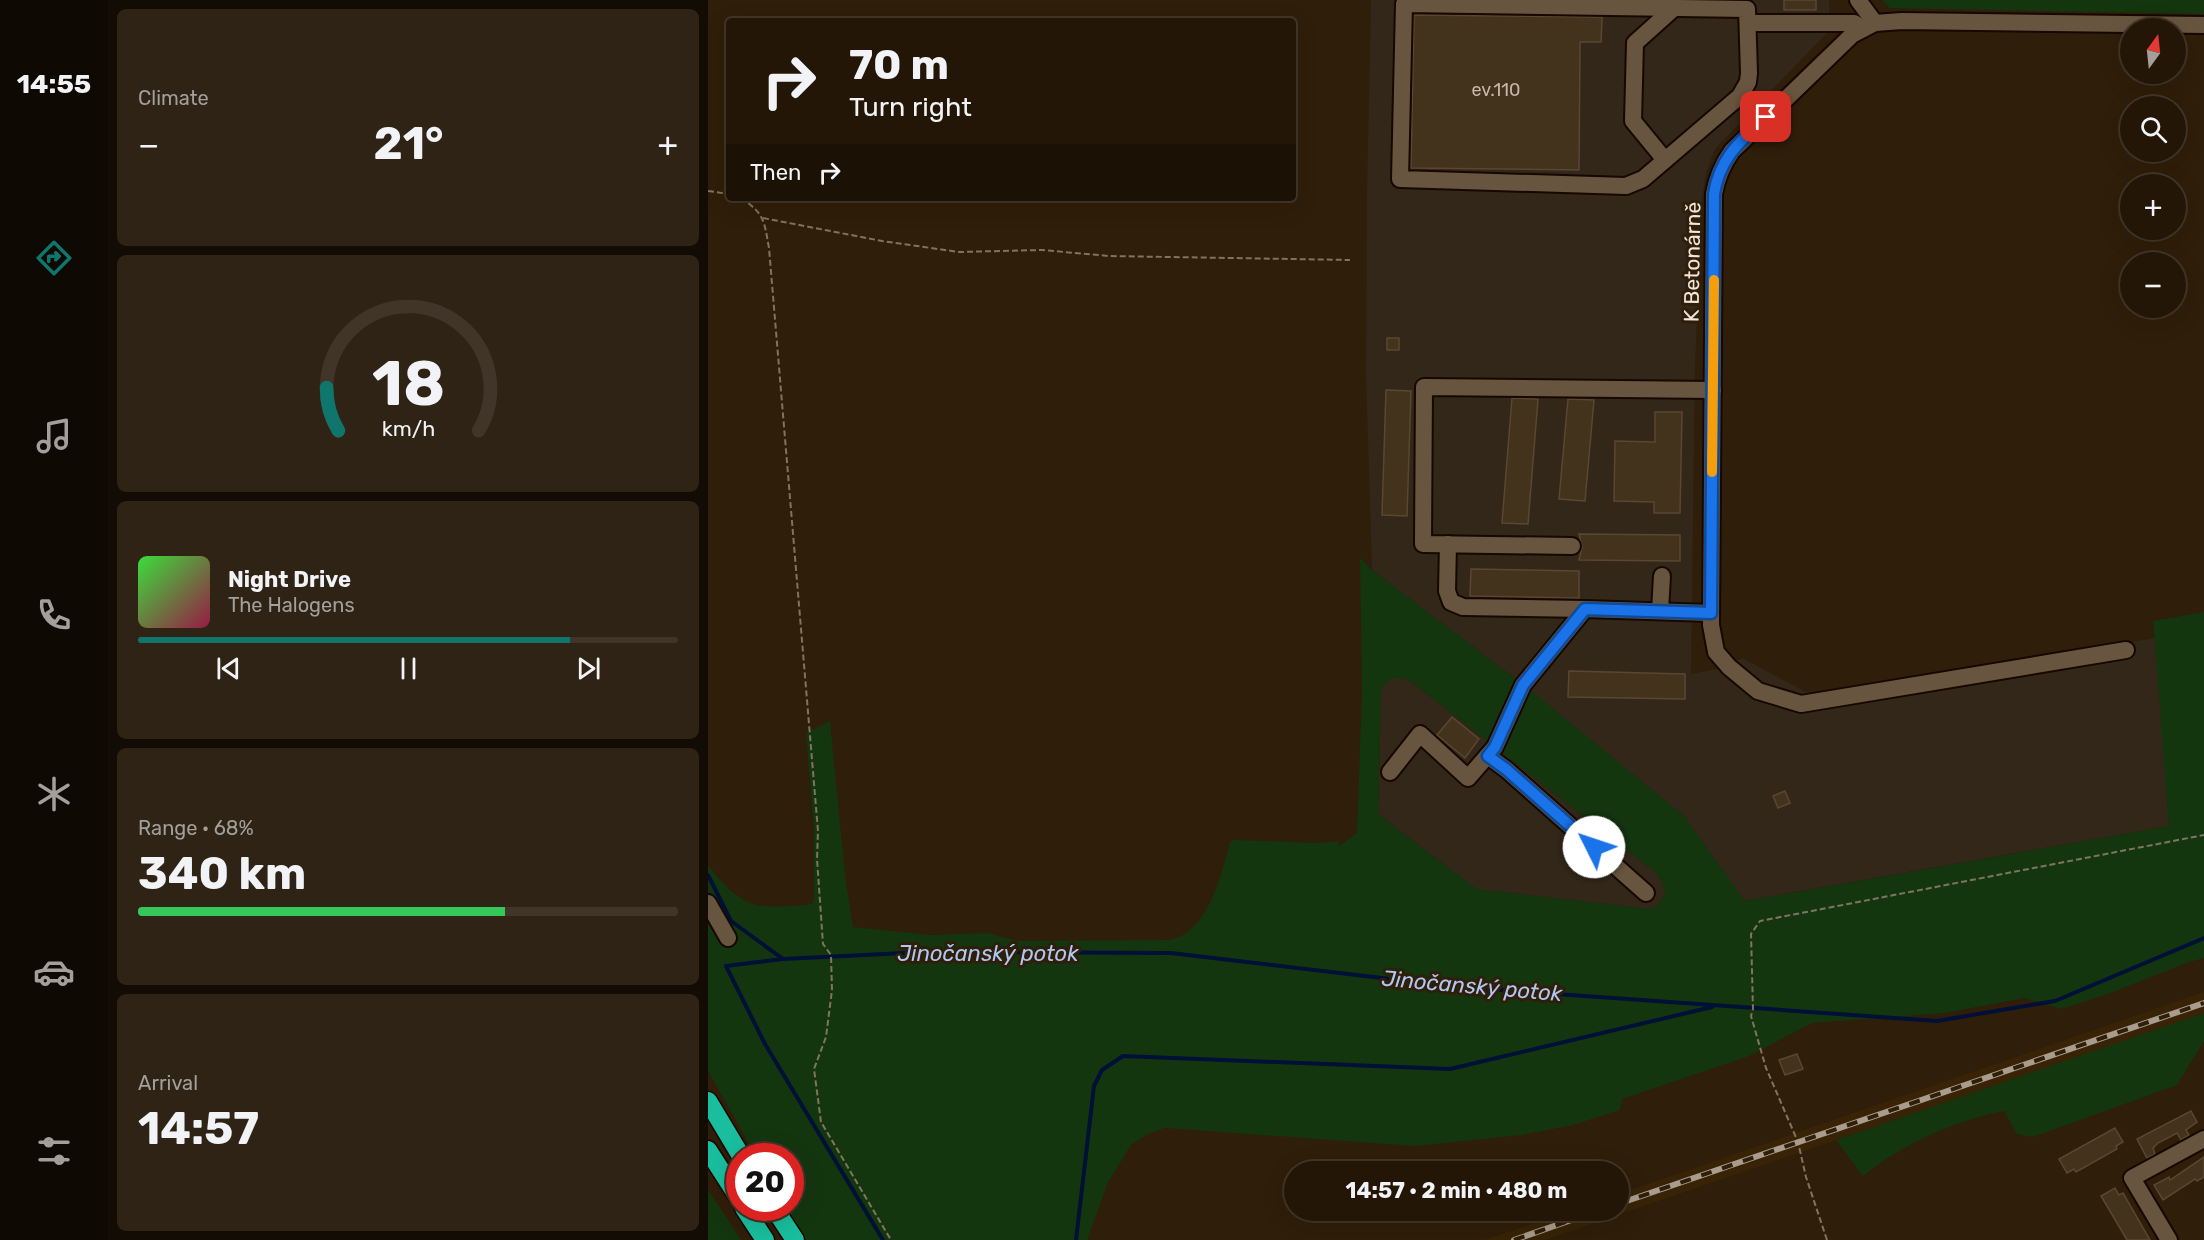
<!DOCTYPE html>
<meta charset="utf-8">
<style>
body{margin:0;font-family:Rubik,sans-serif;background:#2f2315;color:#f1f3f6;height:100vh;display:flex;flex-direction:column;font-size:22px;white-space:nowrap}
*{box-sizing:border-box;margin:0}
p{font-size:20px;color:#a39f9b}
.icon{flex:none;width:33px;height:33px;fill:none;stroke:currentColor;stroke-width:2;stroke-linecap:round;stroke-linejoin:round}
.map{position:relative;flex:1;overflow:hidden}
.drawer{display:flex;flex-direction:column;gap:9px;padding:9px;background:#130c04;width:600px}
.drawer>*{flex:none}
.guide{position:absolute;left:18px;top:18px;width:570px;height:183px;border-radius:6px;box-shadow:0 6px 24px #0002,0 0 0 2px #403528;background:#231607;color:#f1f3f6;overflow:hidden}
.needle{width:39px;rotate:15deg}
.tools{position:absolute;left:1412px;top:18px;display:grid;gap:12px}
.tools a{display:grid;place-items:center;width:66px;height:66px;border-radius:50%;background:#231607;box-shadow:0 6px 24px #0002,0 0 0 2px #403528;font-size:30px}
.speed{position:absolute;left:18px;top:1143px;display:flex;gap:12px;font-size:30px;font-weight:700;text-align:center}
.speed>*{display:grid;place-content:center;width:78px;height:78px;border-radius:50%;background:#231607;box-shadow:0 6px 24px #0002,0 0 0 2px #403528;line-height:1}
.speed .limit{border:9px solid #d22;background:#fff;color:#111}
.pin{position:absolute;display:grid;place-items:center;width:51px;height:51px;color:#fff;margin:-26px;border-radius:12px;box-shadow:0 3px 9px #0006}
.me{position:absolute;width:66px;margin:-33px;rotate:311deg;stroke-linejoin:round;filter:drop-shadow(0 0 4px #0008)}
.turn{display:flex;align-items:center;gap:21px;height:126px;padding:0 24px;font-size:27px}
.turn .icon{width:78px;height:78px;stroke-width:2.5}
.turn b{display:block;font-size:42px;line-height:51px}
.then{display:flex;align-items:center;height:57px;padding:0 24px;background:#0003;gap:12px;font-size:22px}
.big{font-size:45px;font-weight:700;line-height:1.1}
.drawer .tile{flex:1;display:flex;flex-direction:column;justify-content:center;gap:9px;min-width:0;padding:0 21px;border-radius:9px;background:#2f2315}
.drawer .dial{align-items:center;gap:0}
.dial svg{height:156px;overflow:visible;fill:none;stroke:#403528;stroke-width:7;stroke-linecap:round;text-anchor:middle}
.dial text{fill:#f1f3f6;stroke:none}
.song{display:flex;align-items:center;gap:18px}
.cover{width:72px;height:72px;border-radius:9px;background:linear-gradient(135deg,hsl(120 70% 55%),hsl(340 70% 35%))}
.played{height:6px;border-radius:3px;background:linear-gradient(90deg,#0f766e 80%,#403528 80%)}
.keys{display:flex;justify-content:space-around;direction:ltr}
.heat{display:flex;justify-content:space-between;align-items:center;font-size:33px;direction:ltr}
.charge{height:9px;border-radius:4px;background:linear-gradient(90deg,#34c759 68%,#403528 0)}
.trip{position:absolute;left:576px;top:1161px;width:345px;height:60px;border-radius:30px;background:#231607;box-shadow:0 6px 24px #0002,0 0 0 2px #403528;font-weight:700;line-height:60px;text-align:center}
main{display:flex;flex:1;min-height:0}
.tabs{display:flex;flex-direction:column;width:108px;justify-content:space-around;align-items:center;background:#0e0903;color:#a39f9b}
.tabs .icon{width:42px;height:42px}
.tabs .active{color:#0f766e}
.tabs b{font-size:27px;color:#f1f3f6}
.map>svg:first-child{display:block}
.built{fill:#382306}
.industrial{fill:#332719}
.green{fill:#14360f;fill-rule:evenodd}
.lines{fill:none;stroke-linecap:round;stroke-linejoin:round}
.stream{stroke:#011037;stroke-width:4}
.building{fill:#43321c;stroke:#5a4732;stroke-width:1.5}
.minor-casing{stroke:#160800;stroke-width:20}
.highway-casing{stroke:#160800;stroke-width:21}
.path{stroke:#817361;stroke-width:2;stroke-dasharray:6 3;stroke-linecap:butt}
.minor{stroke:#68553f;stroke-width:16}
.highway{stroke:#19be9e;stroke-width:18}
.rail-casing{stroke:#a99c8c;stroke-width:6}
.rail{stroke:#2f1e09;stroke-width:4;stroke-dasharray:11;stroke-linecap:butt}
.route-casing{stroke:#114b97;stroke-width:15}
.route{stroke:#1a73e8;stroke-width:10}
.slow{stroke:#f59e0b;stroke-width:10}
.labels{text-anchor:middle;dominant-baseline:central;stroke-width:6;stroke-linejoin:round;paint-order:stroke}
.number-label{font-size:18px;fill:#c6b9aa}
.street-label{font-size:21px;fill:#f1e6d9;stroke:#2f1e09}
.water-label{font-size:22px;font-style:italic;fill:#afc8f2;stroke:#2f1e09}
</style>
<main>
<nav class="tabs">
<b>14:55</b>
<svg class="icon active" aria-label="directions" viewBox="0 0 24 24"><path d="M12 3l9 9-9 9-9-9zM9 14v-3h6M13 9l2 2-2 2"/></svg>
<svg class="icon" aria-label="music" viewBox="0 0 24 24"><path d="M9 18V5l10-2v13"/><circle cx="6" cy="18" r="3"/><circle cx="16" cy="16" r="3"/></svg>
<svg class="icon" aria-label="phone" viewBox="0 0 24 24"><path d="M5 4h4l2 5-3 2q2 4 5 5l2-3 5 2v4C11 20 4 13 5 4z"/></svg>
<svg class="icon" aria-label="climate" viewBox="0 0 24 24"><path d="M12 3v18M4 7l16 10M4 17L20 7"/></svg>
<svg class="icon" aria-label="car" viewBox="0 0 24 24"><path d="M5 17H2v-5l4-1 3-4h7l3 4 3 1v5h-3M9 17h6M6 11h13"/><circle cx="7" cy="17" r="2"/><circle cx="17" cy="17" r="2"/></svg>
<svg class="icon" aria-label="filters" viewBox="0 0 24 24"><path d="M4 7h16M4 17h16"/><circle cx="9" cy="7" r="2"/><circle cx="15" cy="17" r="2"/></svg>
</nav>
<section class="drawer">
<div class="tile"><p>Climate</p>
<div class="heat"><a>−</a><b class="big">21°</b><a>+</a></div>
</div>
<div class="tile dial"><svg viewBox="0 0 100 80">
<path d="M14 69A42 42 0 1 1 86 69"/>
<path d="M14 69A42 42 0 0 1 8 47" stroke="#0f766e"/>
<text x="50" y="56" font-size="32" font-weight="700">18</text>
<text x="50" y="72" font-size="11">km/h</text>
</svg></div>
<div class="tile">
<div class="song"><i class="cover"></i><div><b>Night Drive</b><p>The Halogens</p></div></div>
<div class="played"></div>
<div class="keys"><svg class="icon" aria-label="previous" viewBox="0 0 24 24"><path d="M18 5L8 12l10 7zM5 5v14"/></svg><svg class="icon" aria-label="pause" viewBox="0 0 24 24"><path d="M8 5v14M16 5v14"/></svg><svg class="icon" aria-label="next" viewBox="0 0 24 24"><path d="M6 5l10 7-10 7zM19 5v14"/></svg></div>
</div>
<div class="tile"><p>Range · 68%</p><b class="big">340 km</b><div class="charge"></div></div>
<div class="tile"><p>Arrival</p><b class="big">14:57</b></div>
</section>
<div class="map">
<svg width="1496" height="1240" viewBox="0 0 1496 1240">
<rect width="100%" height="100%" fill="#2f1e09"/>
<path class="built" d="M1496,992V1013L1297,1082L837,1240H776L862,1211L910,1210L911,1194Z"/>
<g class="industrial">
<path d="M663,0H1121V31L1007,149L998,173L994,199L987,367L983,674L1021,667L1034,658L1100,693L1448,638L1461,826L1036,901L976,816L809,680L664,570L658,375L659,192Z"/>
<path d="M689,677L701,680L947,872L954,881L957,892L950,906L941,909L768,889L670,814L673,693L675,685L681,679Z"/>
</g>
<g class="green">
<path d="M1174,0H1496V14L1182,8Z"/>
<path d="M652,558L664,570L821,689L976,816L1037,901L1461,826L1445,621L1496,612V958L1481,962L1397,995L1354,1009L1316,998L1237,1013L1104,1023L1041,1056L914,1099L912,1110L865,1125L814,1135L707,1146L457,1128L440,1134L423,1145L400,1182L379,1240H97L74,1208H82V1156H48L0,1071V864C8,878 27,897 42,903C56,909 88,906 104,904L106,900V828L98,733L122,721L137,876L145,927L222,935L279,933L310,941L456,940C460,940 465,939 469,938C502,924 514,873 522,842L526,840L612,843L630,841L631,846L649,833L654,692ZM689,677L701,680L947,872L954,881L957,892L950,906L941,909L768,889L670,814L673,693C676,683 680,680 689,677Z"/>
<path d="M1496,1013V1041L1469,1085L1325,1137L1309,1134L1296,1111C1245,1121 1195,1144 1155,1176L1128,1140Z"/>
<path d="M0,1190L33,1240H0Z"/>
</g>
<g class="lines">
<g class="stream">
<path d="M0,875L23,921L75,959"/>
<path d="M175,1240L57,1044L18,966L75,959L217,952L463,953L750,987L1229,1021L1347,1001L1496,938"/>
<path d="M368,1240L386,1086L394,1070L415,1056L742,1069L1004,1007"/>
</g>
</g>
<g class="building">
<rect x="1076" y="0" width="32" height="10"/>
<path d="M706,15L894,17L893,42H872L871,170L703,168Z"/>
<rect x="679" y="338" width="12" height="12"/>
<path d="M678,390L703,391L699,516L674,515Z"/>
<path d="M804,398L830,399L820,524L794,523Z"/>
<path d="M860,399L886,400L877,501L851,499Z"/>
<path d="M947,412H974L972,513H946V502L906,501L907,441L947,442Z"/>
<path d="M871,534L972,535V561L871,560L874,547Z"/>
<path d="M763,569L871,571V598L762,596Z"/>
<path d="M861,671L977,674V699L860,697Z"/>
<path d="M744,717L771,739L757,758L729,735Z"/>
<path d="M1077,791L1082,803L1070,808L1065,796Z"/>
<path d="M1089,1054L1095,1069L1077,1075L1071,1060Z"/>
<path d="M1483,1111L1489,1122L1478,1130L1481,1135L1473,1140L1469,1133L1450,1143L1445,1148L1447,1154L1439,1158L1429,1139Z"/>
<path d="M1407,1128L1415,1142L1408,1146L1409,1149L1368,1172L1366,1169L1359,1173L1351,1159Z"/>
<path d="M1496,1157V1177L1489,1181L1487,1179L1455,1200L1446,1185L1461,1177L1462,1180Z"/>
<path d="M1407,1188L1411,1195L1415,1193L1442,1240H1419L1393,1196Z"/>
</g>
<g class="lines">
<g class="minor-casing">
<g id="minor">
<path d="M1150,0L1167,23"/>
<path d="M696,4L1039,9L1041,73L1040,82L1032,96L935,179L918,186L692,179Z"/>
<path d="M1040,23H1146L1155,29"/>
<path d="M957,160L925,121L927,43L966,8"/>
<path d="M740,544L739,591L743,602L755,607L877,609"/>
<path d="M864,546L715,544L716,387L1005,390"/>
<path d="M952,611L954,576"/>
<path d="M1418,650L1093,704L1050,691L1021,667L1008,652L1003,625L1006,194C1009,177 1014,165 1024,151L1144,35L1167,23L1194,21L1496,25"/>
<path d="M780,756L799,770L938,893"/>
<path d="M682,772L712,734L760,778L787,747L815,685L877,609L1003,613"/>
<path d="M0,903L20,938"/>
<path d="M1461,1240L1424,1178L1496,1139"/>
</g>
</g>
<g class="highway-casing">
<g id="highway">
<path d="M0,1101L33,1156"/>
<path d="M0,1150L32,1200"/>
<path d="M36,1208L57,1240"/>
<path d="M66,1208L87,1240"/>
</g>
</g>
<g class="path">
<path d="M0,191L21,194"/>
<path d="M33,198C57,214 56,221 61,248L110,831L109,859L115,944L123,955L124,990L118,1037L106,1069L113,1122L183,1240"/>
<path d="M55,218L174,241L251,252L334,250L401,256L642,260"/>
<path d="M1119,1240L1098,1177L1090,1142L1058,1068L1043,1016L1045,1009L1043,934L1052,921L1496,835"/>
</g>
<use href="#minor" class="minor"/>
<use href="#highway" class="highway"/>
<g class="rail-casing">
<g id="rail">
<path d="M910,1204L1496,1003"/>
<path d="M806,1240L892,1210"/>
</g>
</g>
<use href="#rail" class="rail"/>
</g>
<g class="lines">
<g class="route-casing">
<path id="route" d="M886,847L799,770L780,756L787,747L815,685L877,609L1003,613L1006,194C1012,157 1032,142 1058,117"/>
</g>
<use href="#route" class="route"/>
<path class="slow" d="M1004,472L1006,280"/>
</g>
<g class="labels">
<g class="number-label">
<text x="788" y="90">ev.110</text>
</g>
<g class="street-label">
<text transform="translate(984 262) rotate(-89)">K Betonárně</text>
</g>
<g class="water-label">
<text x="280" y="953">Jinočanský potok</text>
<text transform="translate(764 986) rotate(5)">Jinočanský potok</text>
</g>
</g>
</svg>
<div class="tools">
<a><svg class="needle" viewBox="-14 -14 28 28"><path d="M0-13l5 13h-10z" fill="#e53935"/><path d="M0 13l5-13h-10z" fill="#a39f9b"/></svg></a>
<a><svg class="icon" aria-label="search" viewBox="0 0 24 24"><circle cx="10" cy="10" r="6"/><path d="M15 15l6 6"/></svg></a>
<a>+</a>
<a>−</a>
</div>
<div class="speed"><div class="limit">20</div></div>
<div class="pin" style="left:1058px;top:117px;background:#d93025"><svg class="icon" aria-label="arrive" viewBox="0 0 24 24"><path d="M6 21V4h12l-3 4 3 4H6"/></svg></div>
<svg class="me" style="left:886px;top:847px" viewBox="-20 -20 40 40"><circle r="19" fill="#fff"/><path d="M0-13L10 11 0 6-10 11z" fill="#1a73e8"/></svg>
<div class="trip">14:57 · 2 min · 480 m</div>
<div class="guide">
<div class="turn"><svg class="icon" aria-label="right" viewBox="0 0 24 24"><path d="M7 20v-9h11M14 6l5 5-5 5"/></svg><div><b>70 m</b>Turn right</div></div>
<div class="then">Then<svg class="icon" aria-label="right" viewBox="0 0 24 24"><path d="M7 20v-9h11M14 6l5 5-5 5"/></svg></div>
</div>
</div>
</main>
